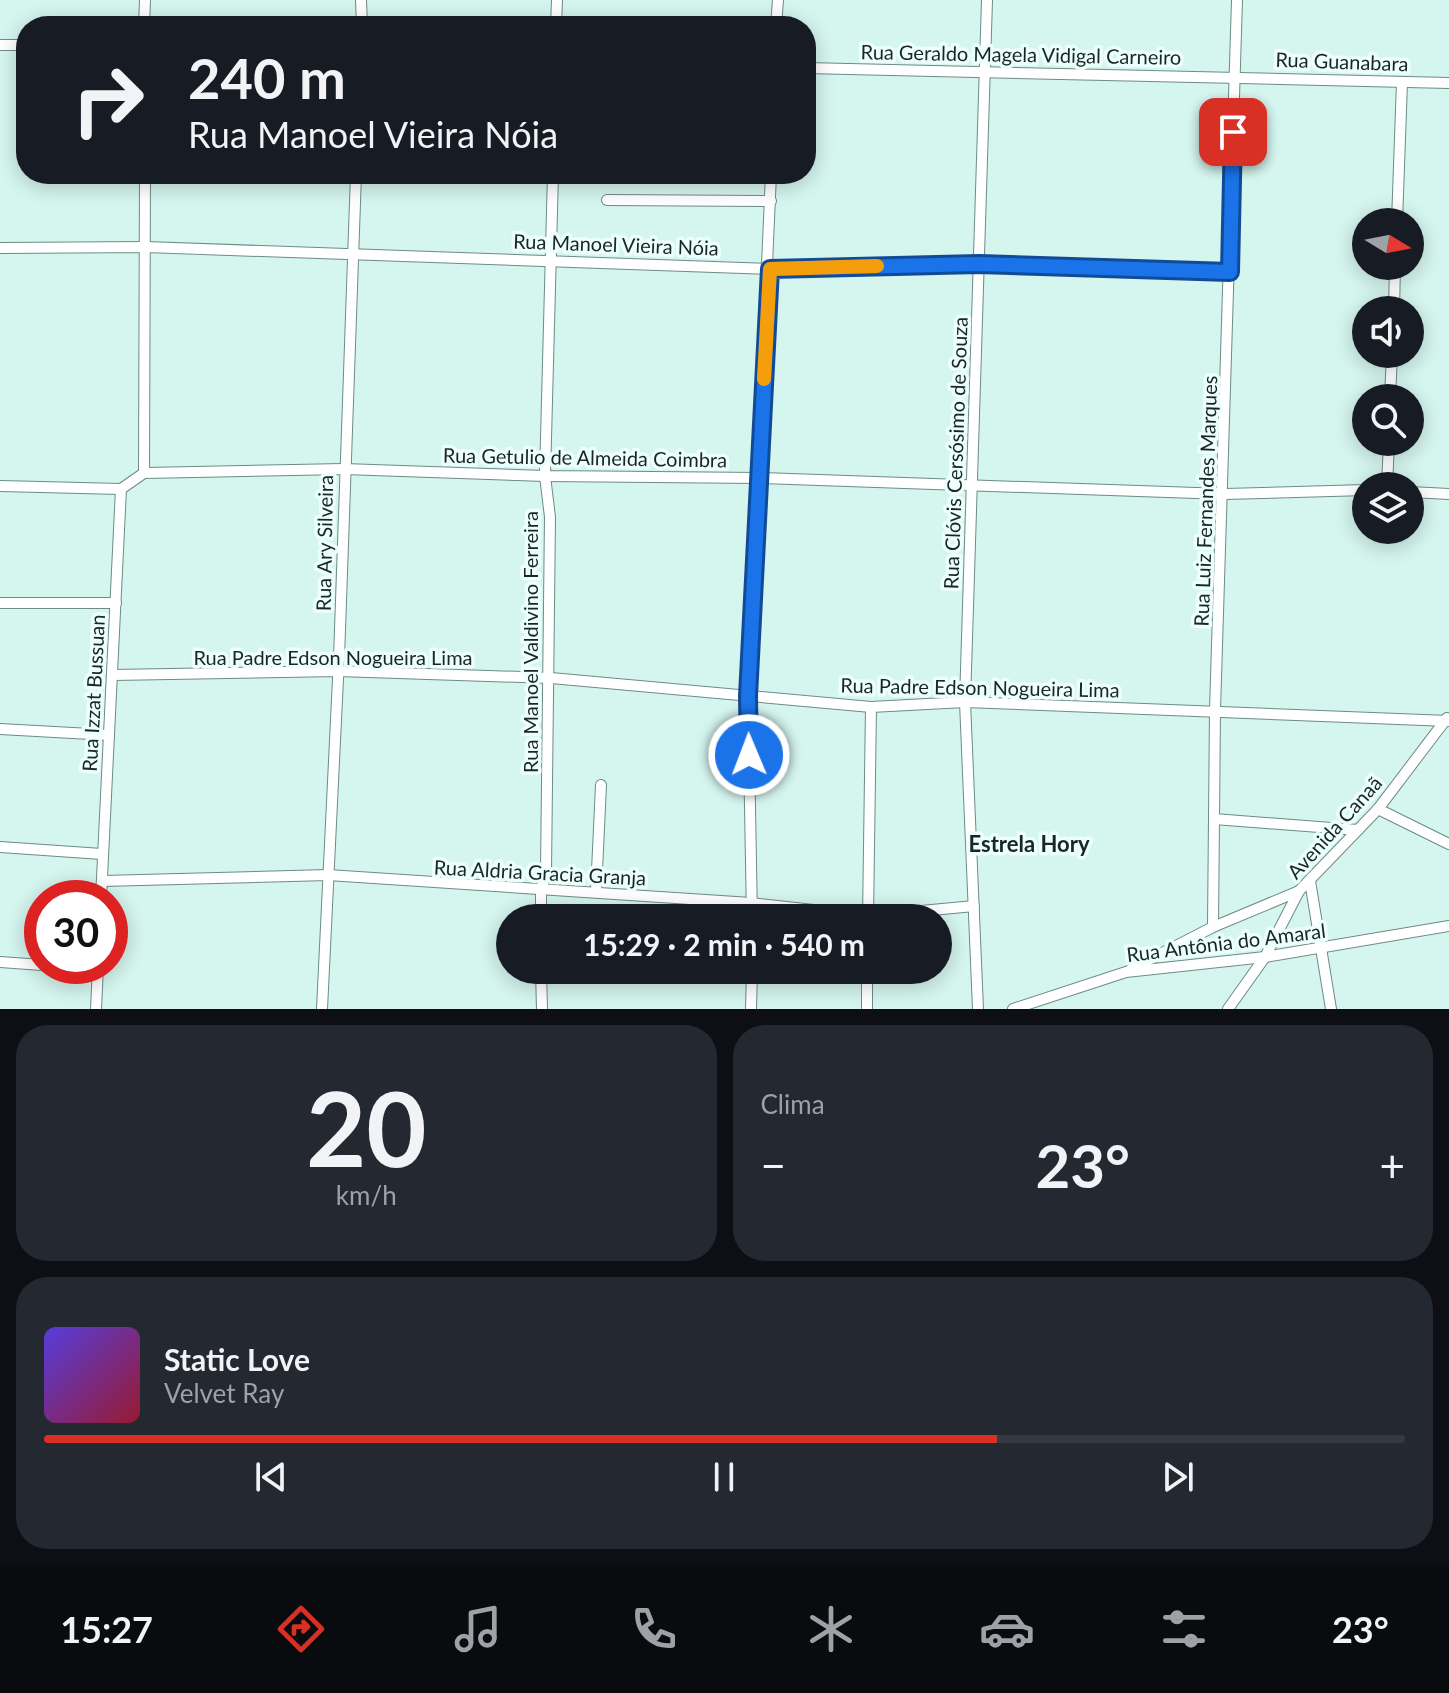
<!DOCTYPE html>
<html lang="pt">
<meta charset="utf-8">
<style>
body{margin:0;font-family:Lato,sans-serif;background:#242831;color:#f1f3f6;height:100vh;display:flex;flex-direction:column;font-size:30px;white-space:nowrap}
*{box-sizing:border-box;margin:0}
p{font-size:26px;color:#9ea1a6}
.icon{flex:none;width:44px;height:44px;fill:none;stroke:currentColor;stroke-width:2;stroke-linecap:round;stroke-linejoin:round}
.map{position:relative;height:1009px;overflow:hidden}
.side{display:flex;flex-direction:column;gap:16px;padding:16px;background:#0d0f14;flex:1}
.side>*{flex:none}
.guide{position:absolute;left:16px;top:16px;width:800px;height:168px;border-radius:32px;box-shadow:0 4px 20px #0003;background:#171b24;color:#f1f3f6;overflow:hidden}
.needle{width:52px;rotate:100deg}
.fabs{position:absolute;left:1352px;top:208px;display:grid;gap:16px}
.fabs a{display:grid;place-items:center;width:72px;height:72px;border-radius:50%;background:#171b24;box-shadow:0 4px 20px #0003;font-size:40px}
.speed{position:absolute;left:24px;top:880px;display:flex;gap:16px;font-size:40px;font-weight:700;text-align:center}
.speed>*{display:grid;place-content:center;width:104px;height:104px;border-radius:50%;background:#171b24;box-shadow:0 4px 20px #0003;line-height:1}
.speed .limit{border:12px solid #d22;background:#fff;color:#111}
.pin{position:absolute;display:grid;place-items:center;width:68px;height:68px;color:#fff;margin:-34px;border-radius:16px;box-shadow:0 4px 12px #0006}
.me{position:absolute;width:88px;margin:-44px;rotate:359deg;stroke-linejoin:round;filter:drop-shadow(0 0 6px #0008)}
.turn{display:flex;align-items:center;gap:28px;height:168px;padding:0 40px;font-size:36px}
.turn .icon{width:104px;height:104px;stroke-width:2.5}
.turn b{display:block;font-size:56px;line-height:68px}
.big{font-size:60px;font-weight:700;line-height:1.1}
.side .card{flex:1;display:flex;flex-direction:column;justify-content:center;gap:12px;min-width:0;padding:0 28px;border-radius:32px;background:#242831}
.side .dial{align-items:center;gap:0}
.dial b{font-size:104px;line-height:1}
.song{display:flex;align-items:center;gap:24px}
.cover{width:96px;height:96px;border-radius:12px;background:linear-gradient(135deg,hsl(250 70% 55%),hsl(350 70% 35%))}
.played{height:8px;border-radius:4px;background:linear-gradient(90deg,#d93025 70%,#363941 70%)}
.keys{display:flex;justify-content:space-around;direction:ltr}
.heat{display:flex;justify-content:space-between;align-items:center;font-size:44px;direction:ltr}
.side .tiles{flex:1;display:grid;gap:16px;grid-template-columns:1fr 1fr}
.card:last-child{grid-column:span 2}
.trip{position:absolute;left:496px;top:904px;width:456px;height:80px;border-radius:40px;background:#171b24;box-shadow:0 4px 20px #0003;font-weight:700;line-height:80px;text-align:center}
.tab-bar{display:flex;height:128px;justify-content:space-around;align-items:center;background:#090b0e;color:#9ea1a6}
.tab-bar .icon{width:56px;height:56px}
.tab-bar .active{color:#d93025}
.tab-bar b{font-size:36px;color:#f1f3f6}
.map>svg:first-child{display:block}
.lines{fill:none;stroke-linecap:round;stroke-linejoin:round}
.street-casing{stroke:#6e8b86;stroke-width:12}
.street{stroke:#fff;stroke-width:10}
.route-casing{stroke:#114b97;stroke-width:20}
.route{stroke:#1a73e8;stroke-width:14}
.slow{stroke:#f59e0b;stroke-width:14}
.labels{text-anchor:middle;dominant-baseline:central;stroke-width:7;stroke-linejoin:round;paint-order:stroke}
.street-label{font-size:20px;fill:#1a2624;stroke:#ecfffc}
.neighbourhood-label{font-size:22px;font-weight:bold;fill:#1a2624;stroke:#ecfffc}
</style>
<div class="map">
<svg width="1449" height="1009" viewBox="0 0 1449 1009">
<rect width="100%" height="100%" fill="#d5f5ef"/>
<g class="lines">
<g class="street-casing">
<g id="street">
<path d="M361,0L362,26"/>
<path d="M144,26L145,0"/>
<path d="M556,26L557,0"/>
<path d="M776,26L778,0"/>
<path d="M0,45H26"/>
<path d="M806,68L1449,83"/>
<path d="M607,200L771,201"/>
<path d="M1397,222L1402,82"/>
<path d="M0,248L146,247L770,269L979,264L1230,272"/>
<path d="M1394,310L1395,266"/>
<path d="M1390,398L1392,354"/>
<path d="M144,473L145,174"/>
<path d="M0,486L121,489L144,473L344,469L545,476L759,478L1225,494L1366,490"/>
<path d="M1387,486L1389,442"/>
<path d="M1410,492L1449,494"/>
<path d="M0,603H116"/>
<path d="M113,675L338,671L551,678L871,707L965,702L1449,721"/>
<path d="M0,729L109,735"/>
<path d="M1378,809L1449,844"/>
<path d="M1214,819L1358,830"/>
<path d="M0,847L102,854"/>
<path d="M102,881L328,875L751,903L868,916L974,906"/>
<path d="M1310,881L1331,1009"/>
<path d="M596,892L601,785"/>
<path d="M101,898L121,489"/>
<path d="M541,918V892L546,872L550,517L545,476L553,174"/>
<path d="M752,918L748,696L771,174"/>
<path d="M868,918L871,707"/>
<path d="M1213,927L1215,710L1237,0"/>
<path d="M0,962L42,965"/>
<path d="M64,966L98,968"/>
<path d="M1131,969L1213,927L1299,891"/>
<path d="M541,970L542,1009"/>
<path d="M96,1009L98,966"/>
<path d="M322,1009L339,658L356,174"/>
<path d="M751,1009L752,970"/>
<path d="M867,1009V970"/>
<path d="M978,1009L965,702L987,0"/>
<path d="M1013,1009L1126,972L1265,957L1449,926"/>
<path d="M1228,1009L1265,957L1299,891L1378,809L1447,718"/>
</g>
</g>
<use href="#street" class="street"/>
</g>
<g class="lines">
<g class="route-casing">
<path id="route" d="M749,755L748,696L770,269L979,264L1230,272L1233,132"/>
</g>
<use href="#route" class="route"/>
<path class="slow" d="M764,379L770,269L877,266"/>
</g>
<g class="labels">
<g class="street-label">
<text transform="translate(1021 54) rotate(1)">Rua Geraldo Magela Vidigal Carneiro</text>
<text transform="translate(1342 61) rotate(2)">Rua Guanabara</text>
<text transform="translate(616 244) rotate(2)">Rua Manoel Vieira Nóia</text>
<text transform="translate(955 453) rotate(-88)">Rua Clóvis Cersósimo de Souza</text>
<text transform="translate(585 457) rotate(1)">Rua Getulio de Almeida Coimbra</text>
<text transform="translate(1205 501) rotate(-88)">Rua Luiz Fernandes Marques</text>
<text transform="translate(324 543) rotate(-89)">Rua Ary Silveira</text>
<text transform="translate(530 642) rotate(-90)">Rua Manoel Valdivino Ferreira</text>
<text x="333" y="657">Rua Padre Edson Nogueira Lima</text>
<text transform="translate(980 687) rotate(1)">Rua Padre Edson Nogueira Lima</text>
<text transform="translate(93 693) rotate(-87)">Rua Izzat Bussuan</text>
<text transform="translate(1334 827) rotate(-48)">Avenida Canaã</text>
<text transform="translate(540 872) rotate(3)">Rua Aldria Gracia Granja</text>
<text transform="translate(1226 942) rotate(-7)">Rua Antônia do Amaral</text>
</g>
<g class="neighbourhood-label">
<text x="1029" y="843">Estrela Hory</text>
</g>
</g>
</svg>
<div class="fabs">
<a><svg class="needle" viewBox="-14 -14 28 28"><path d="M0-13l5 13h-10z" fill="#e53935"/><path d="M0 13l5-13h-10z" fill="#9ea1a6"/></svg></a>
<a><svg class="icon" aria-label="sound" viewBox="0 0 24 24"><path d="M4 9h4l5-4v14l-5-4H4zM17 9q2 3 0 6"/></svg></a>
<a><svg class="icon" aria-label="search" viewBox="0 0 24 24"><circle cx="10" cy="10" r="6"/><path d="M15 15l6 6"/></svg></a>
<a><svg class="icon" aria-label="layers" viewBox="0 0 24 24"><path d="M12 4l9 5-9 5-9-5zM3 14l9 5 9-5"/></svg></a>
</div>
<div class="speed"><div class="limit">30</div></div>
<div class="pin" style="left:1233px;top:132px;background:#d93025"><svg class="icon" aria-label="arrive" viewBox="0 0 24 24"><path d="M6 21V4h12l-3 4 3 4H6"/></svg></div>
<svg class="me" style="left:749px;top:755px" viewBox="-20 -20 40 40"><circle r="17" fill="#1a73e8" stroke="#fff" stroke-width="3"/><path d="M0-11L8 9 0 5-8 9z" fill="#fff"/></svg>
<div class="trip">15:29 · 2 min · 540 m</div>
<div class="guide">
<div class="turn"><svg class="icon" aria-label="right" viewBox="0 0 24 24"><path d="M7 20v-9h11M14 6l5 5-5 5"/></svg><div><b>240 m</b>Rua Manoel Vieira Nóia</div></div>
</div>
</div>
<section class="side">
<div class="tiles">
<div class="card dial"><b>20</b><p>km/h</p></div>
<div class="card"><p>Clima</p>
<div class="heat"><a>−</a><b class="big">23°</b><a>+</a></div>
</div>
<div class="card">
<div class="song"><i class="cover"></i><div><b>Static Love</b><p>Velvet Ray</p></div></div>
<div class="played"></div>
<div class="keys"><svg class="icon" aria-label="previous" viewBox="0 0 24 24"><path d="M18 5L8 12l10 7zM5 5v14"/></svg><svg class="icon" aria-label="pause" viewBox="0 0 24 24"><path d="M8 5v14M16 5v14"/></svg><svg class="icon" aria-label="next" viewBox="0 0 24 24"><path d="M6 5l10 7-10 7zM19 5v14"/></svg></div>
</div>
</div>
</section>
<nav class="tab-bar">
<b>15:27</b>
<svg class="icon active" aria-label="directions" viewBox="0 0 24 24"><path d="M12 3l9 9-9 9-9-9zM9 14v-3h6M13 9l2 2-2 2"/></svg>
<svg class="icon" aria-label="music" viewBox="0 0 24 24"><path d="M9 18V5l10-2v13"/><circle cx="6" cy="18" r="3"/><circle cx="16" cy="16" r="3"/></svg>
<svg class="icon" aria-label="phone" viewBox="0 0 24 24"><path d="M5 4h4l2 5-3 2q2 4 5 5l2-3 5 2v4C11 20 4 13 5 4z"/></svg>
<svg class="icon" aria-label="climate" viewBox="0 0 24 24"><path d="M12 3v18M4 7l16 10M4 17L20 7"/></svg>
<svg class="icon" aria-label="car" viewBox="0 0 24 24"><path d="M5 17H2v-5l4-1 3-4h7l3 4 3 1v5h-3M9 17h6M6 11h13"/><circle cx="7" cy="17" r="2"/><circle cx="17" cy="17" r="2"/></svg>
<svg class="icon" aria-label="filters" viewBox="0 0 24 24"><path d="M4 7h16M4 17h16"/><circle cx="9" cy="7" r="2"/><circle cx="15" cy="17" r="2"/></svg>
<b>23°</b>
</nav>
